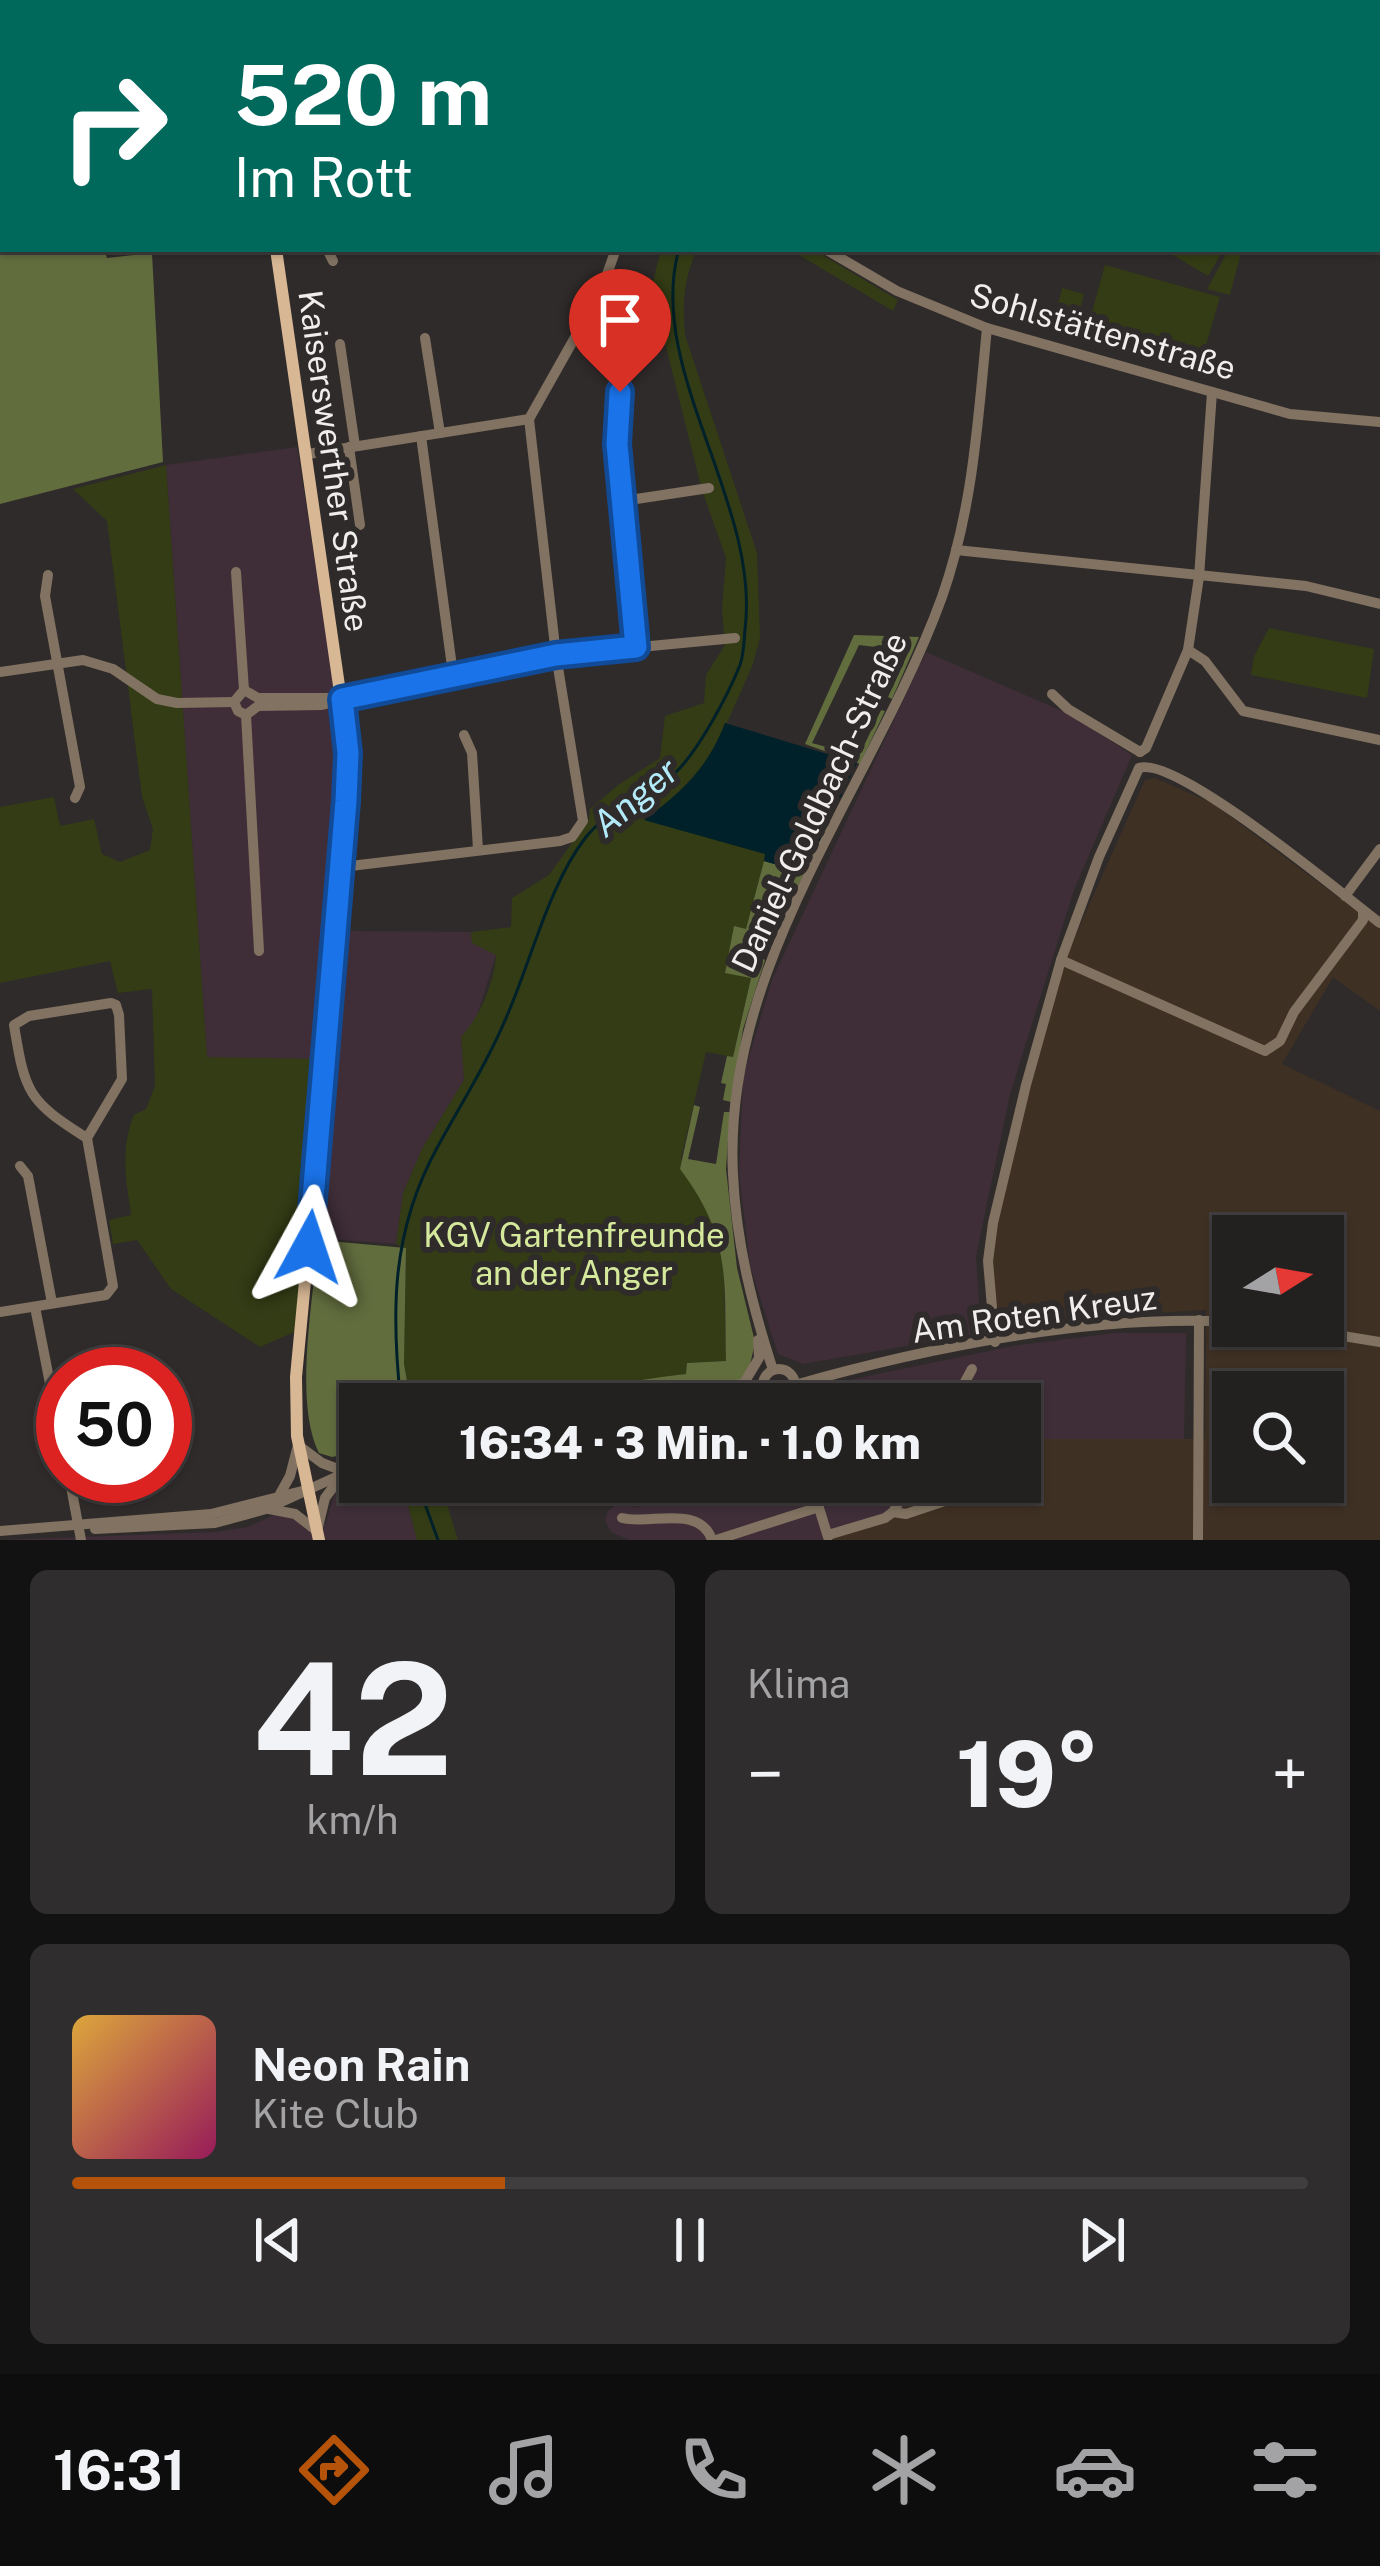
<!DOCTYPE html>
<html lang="de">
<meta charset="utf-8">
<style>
body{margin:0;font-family:"Public Sans",sans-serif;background:#2f2d2d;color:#f1f3f6;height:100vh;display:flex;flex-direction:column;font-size:45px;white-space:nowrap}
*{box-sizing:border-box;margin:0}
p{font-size:39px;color:#a3a3a5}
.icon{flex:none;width:66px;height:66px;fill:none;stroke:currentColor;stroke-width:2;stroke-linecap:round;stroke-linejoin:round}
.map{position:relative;height:1540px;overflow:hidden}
.panel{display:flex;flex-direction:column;gap:30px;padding:30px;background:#131212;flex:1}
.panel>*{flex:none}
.hud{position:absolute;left:0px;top:0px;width:1380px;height:252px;box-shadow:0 3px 9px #0004,0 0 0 3px #403e3e;background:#00695c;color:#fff;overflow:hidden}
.needle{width:78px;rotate:79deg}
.fabs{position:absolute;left:1212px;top:1215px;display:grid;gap:24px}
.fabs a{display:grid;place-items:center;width:132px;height:132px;border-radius:0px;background:#232020;box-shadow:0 3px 9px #0004,0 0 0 3px #403e3e;font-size:60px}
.speed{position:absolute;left:36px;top:1347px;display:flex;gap:24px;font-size:60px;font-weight:700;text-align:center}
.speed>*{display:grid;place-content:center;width:156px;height:156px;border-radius:50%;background:#232020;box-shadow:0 3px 9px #0004,0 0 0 3px #403e3e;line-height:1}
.speed .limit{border:18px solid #d22;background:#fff;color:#111}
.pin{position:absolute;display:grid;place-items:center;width:102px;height:102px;color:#fff;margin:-123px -51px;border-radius:50% 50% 50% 0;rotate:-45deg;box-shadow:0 0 12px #0007}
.pin .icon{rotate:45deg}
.me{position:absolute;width:132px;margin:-66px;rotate:5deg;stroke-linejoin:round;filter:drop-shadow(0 0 9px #0008)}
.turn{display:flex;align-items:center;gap:42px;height:252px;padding:0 36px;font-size:54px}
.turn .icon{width:156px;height:156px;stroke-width:2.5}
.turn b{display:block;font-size:84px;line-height:102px}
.big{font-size:90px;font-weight:800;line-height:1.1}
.panel .card{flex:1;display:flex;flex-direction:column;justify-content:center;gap:18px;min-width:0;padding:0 42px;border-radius:18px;background:#2f2d2d}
.panel .dial{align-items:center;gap:0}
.dial b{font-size:156px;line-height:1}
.song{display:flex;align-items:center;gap:36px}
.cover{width:144px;height:144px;border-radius:18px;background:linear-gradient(135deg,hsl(40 70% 55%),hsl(330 70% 35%))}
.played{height:12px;border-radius:6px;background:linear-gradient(90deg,#b45309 35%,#403e3e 35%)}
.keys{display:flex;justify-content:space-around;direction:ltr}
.heat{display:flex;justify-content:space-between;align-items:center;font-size:66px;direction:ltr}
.panel .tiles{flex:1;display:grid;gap:30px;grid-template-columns:1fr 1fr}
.card:last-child{grid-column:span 2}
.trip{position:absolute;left:339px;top:1383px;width:702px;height:120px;border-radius:0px;background:#232020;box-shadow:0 3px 9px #0004,0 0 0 3px #403e3e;font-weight:800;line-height:120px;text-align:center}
.menu{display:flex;height:192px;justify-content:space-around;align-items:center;background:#0e0d0d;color:#a3a3a5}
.menu .icon{width:84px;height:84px}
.menu .current{color:#b45309}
.menu b{font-size:54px;color:#f1f3f6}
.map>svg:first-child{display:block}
.commercial{fill:#3f2e38}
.industrial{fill:#3f3024;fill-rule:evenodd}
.green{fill:#333c15}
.forest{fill:#626d3e}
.water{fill:#002129}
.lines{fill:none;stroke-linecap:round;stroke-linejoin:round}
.stream{stroke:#002129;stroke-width:3}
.minor{stroke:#817261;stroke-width:10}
.major{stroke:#d7b794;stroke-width:12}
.highway{stroke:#f9d2a8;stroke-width:15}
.route-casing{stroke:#114b97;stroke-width:30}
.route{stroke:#1a73e8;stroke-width:21}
.labels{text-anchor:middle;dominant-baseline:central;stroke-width:12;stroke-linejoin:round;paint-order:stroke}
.street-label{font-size:33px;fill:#f0eeed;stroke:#2f2b2a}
.park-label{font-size:33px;fill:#d5e99c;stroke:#2f2b2a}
.water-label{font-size:36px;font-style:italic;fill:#b2eaf9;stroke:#2f2b2a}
</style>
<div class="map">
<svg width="1380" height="1540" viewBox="0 0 1380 1540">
<rect width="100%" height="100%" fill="#2f2b2a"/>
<g class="commercial">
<path d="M297,447L334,684L340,754L319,1059L207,1058L166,465Z"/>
<path d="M926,652L1069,714L1132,755L1074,890L1010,1094L976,1256L981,1333L803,1364L778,1354L750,1266L739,1173L743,1077L772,980Z"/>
<path d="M347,931L471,932L473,943L496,955L475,1022L461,1037L464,1080L422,1149L403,1193L396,1244L316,1238Z"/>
<path d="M1115,1333H1186L1184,1440L1044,1439L1020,1446V1404H795L806,1389L1013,1346Z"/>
<path d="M360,1476V1482H402L417,1540H0L215,1532L248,1527L274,1515L296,1519L305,1529L326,1523L336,1489Z"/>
<path d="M653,1482H982L830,1532L831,1540H629L611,1532L605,1520L608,1511L619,1502L637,1507L659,1503Z"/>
</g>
<path class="industrial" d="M1155,778L1212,803L1380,928V1011L1333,977L1282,1064L1380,1111V1540H831L829,1532L982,1482H1020V1446L1044,1439H1205L1206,1310L999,1322L992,1267L995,1222L1064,961L1145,780ZM1233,1236H1323V1326H1233ZM1233,1392H1323V1482H1233Z"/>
<g class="green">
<path d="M661,249H697C684,279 682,302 685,335L757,553L760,638L753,664L712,757L675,797L645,819L766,854L746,929L735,927L725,972L751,977L733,1057L706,1052L681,1158L708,1208L723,1253L726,1361L687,1363V1374L499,1403L411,1404L404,1364L406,1249L396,1244L403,1193L422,1149L464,1080L461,1037C480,1016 494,984 496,955L472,943L471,932L511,927L512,898L549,875L589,819L590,809L618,785L660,758L665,716L704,703L706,675L725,645L722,609L726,558L702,490L662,331L646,310Z"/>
<path d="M789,249H812L898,300L893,311Z"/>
<path d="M1163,249H1224L1208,276Z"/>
<path d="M1229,249H1242L1230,295L1207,289Z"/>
<path d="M1105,265L1220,297L1199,370L1085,337Z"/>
<path d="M1062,288L1084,294L1073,338L1051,332Z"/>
<path d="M166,465L207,1057L319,1059L299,1330L260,1347L171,1289L137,1240L113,1244L109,1220L131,1215C126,1179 120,1149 134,1115L146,1109L155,1086L152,989L118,993L110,961L0,983V807L54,797L60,826L94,819L102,854L120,862L150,850L153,829L142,797L107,521L73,489Z"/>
<path d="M1269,628L1374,649L1367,698L1251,675L1254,656Z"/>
<path d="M402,1482H440L458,1540H417Z"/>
</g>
<g class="forest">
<path d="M0,16L3,249H104L107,258L152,253L163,462L0,504Z"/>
<path d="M854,635L919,637L892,699L888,697L909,651L859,645L812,743L859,756L881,710L885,711L860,764L805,744Z"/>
<path d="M815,851L798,886L775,876L743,949L765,960L743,1029L731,1102L723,1100L726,1084L721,1083L727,1056L733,1057L751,978L725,973L734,926L746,929L764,861L775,864Z"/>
<path d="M694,1105L700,1107L688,1159L716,1164L724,1112H730L726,1169L737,1268L755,1342L749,1370L738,1383L635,1404H465C541,1401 612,1382 686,1374L687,1363L726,1361C724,1279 732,1238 680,1169Z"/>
<path d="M318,1240L406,1248L404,1364L411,1404H360V1451L332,1457L319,1453C293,1401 314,1297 318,1240Z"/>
</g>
<path class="water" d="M725,723L857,763L815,851L774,864L764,861L765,854L644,820C683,791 707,769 725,723Z"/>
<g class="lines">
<g class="stream">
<path d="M749,0V3"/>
<path d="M1377,81L1380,78"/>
<path d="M401,1404C391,1312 391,1232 437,1148C462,1102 489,1060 509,1011C532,957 550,883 586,837C610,807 647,798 674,774C698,752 728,695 740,665C744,654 744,641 745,629C761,504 645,369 679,249"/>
<path d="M417,1482L438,1540"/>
</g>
<g class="minor">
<path d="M306,0V3"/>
<path d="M433,0L443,3"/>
<path d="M673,3V0"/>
<path d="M327,249L333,261"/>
<path d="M825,249L897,291L987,328L1290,414L1380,422"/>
<path d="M601,291L637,308L642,315L622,376L617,427L636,647"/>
<path d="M425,338L440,433"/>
<path d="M340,344L355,446"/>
<path d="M421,436L453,674"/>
<path d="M349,447L360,525"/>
<path d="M308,454L529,419L601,291L616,249"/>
<path d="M623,501L709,488"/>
<path d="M956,550L1306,586L1380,604"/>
<path d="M236,572L244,690"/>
<path d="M48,575L45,596L80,787L75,798"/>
<path d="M1188,650L1205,661L1243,711L1380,740"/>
<path d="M0,672L83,660L113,669L157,699L177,703L234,702"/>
<path d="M1052,694L1068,709L1140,752"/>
<path d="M234,702L238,711L246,715L258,706L322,705L453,674L556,655L735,638"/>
<path d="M234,702L244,690L258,698H333"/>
<path d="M246,715L259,951"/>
<path d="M464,735L472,753L478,849"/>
<path d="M1140,752L1146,748L1188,650L1199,577L1212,392"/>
<path d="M342,867L560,841L572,837L583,821L556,655L529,419"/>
<path d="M1345,896L1380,849"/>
<path d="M1061,960L1265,1051L1280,1041L1294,1012L1363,920V911"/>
<path d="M20,1166L28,1176L52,1303"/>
<path d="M35,1307L63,1450"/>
<path d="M0,1312L106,1295L113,1286L87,1138L122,1079L119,1015L116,1005L111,1003L29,1016L14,1025C25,1093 28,1101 87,1138"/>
<path d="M1282,1326L1380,1342"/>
<path d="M995,1342L988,1261L993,1223L1026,1085L1061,960L1099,857L1139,768C1175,754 1343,895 1380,923"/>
<circle cx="779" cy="1385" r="16"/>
<path d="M773,1370C752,1305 736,1242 733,1174C722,962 873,787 942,597C973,509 978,420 987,328"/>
<path d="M795,1385C928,1347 1095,1314 1233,1322"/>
<path d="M659,1404L744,1383L759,1358L758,1340"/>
<path d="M953,1404L972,1369"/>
<path d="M165,1440L176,1437C185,1425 179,1409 169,1399"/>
<path d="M69,1476L81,1540"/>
<path d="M811,1482L828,1537"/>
<path d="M280,1494L290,1476L298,1445L322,1463L346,1472"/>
<path d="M269,1509L295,1514L317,1531L325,1498L340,1478"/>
<path d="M893,1512L906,1514L1001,1482"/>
<path d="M622,1518C651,1525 700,1504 712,1540"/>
<path d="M95,1529L215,1523L266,1509L360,1466"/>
<path d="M0,1531L211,1514L306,1490"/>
<path d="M828,1535L885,1518L893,1512L911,1482"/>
<path d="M716,1540L819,1507"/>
<path d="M1198,1540L1199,1320"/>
</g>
<g class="major">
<path d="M221,0L224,3"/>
<path d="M0,2L31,3"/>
<path d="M76,3L99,0"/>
<path d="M276,249L348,748L325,1068L296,1377L297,1436L319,1540"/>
</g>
<g class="highway">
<path d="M1004,0L1009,3"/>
<path d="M1038,0L1043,3"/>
<path d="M1377,187L1380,189"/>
<path d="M1377,205L1380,207"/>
</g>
</g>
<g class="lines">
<g class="route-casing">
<path id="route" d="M309,1247L346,801L348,753L342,699L556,655L636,647L617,444L620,392"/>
</g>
<use href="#route" class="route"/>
</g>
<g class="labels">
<g class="street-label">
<text transform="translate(1103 331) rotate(16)">Sohlstättenstraße</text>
<text transform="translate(334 461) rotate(82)">Kaiserswerther Straße</text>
<text transform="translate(819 802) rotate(-65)">Daniel-Goldbach-Straße</text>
<text transform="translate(1034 1314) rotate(-8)">Am Roten Kreuz</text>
</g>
<g class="park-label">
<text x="574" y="1235">KGV Gartenfreunde<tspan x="574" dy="38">an der Anger</tspan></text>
</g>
<g class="water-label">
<text transform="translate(635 797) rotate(-40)">Anger</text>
</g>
</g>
</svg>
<div class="fabs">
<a><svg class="needle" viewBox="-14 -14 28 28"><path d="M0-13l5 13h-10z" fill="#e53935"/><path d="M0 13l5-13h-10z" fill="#a3a3a5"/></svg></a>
<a><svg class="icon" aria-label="search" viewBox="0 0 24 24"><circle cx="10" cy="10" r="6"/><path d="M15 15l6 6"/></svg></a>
</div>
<div class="speed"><div class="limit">50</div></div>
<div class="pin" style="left:620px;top:392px;background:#d93025"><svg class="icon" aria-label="arrive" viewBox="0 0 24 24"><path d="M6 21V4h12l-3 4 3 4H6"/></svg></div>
<svg class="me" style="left:309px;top:1247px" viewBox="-20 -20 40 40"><path d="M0-17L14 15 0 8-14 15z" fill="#1a73e8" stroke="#fff" stroke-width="4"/></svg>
<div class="trip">16:34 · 3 Min. · 1.0 km</div>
<div class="hud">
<div class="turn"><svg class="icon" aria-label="right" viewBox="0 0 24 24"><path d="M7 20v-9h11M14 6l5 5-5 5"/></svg><div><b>520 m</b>Im Rott</div></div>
</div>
</div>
<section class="panel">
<div class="tiles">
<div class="card dial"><b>42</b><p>km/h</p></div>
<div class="card"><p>Klima</p>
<div class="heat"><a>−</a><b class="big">19°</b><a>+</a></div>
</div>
<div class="card">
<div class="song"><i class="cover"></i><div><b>Neon Rain</b><p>Kite Club</p></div></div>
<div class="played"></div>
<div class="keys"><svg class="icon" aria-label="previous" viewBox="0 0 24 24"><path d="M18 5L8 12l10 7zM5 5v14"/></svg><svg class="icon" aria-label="pause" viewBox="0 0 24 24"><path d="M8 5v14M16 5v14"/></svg><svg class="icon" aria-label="next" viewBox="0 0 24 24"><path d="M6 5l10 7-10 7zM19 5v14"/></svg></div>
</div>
</div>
</section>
<nav class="menu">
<b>16:31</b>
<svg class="icon current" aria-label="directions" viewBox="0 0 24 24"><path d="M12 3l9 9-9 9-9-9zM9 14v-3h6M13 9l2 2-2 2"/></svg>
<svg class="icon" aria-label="music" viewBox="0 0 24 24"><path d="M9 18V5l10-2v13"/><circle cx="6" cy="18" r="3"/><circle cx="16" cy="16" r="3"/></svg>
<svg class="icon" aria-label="phone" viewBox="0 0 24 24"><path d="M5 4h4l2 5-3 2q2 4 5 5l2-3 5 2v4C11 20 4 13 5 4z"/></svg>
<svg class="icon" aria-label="climate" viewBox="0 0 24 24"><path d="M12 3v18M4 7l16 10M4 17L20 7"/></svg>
<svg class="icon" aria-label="car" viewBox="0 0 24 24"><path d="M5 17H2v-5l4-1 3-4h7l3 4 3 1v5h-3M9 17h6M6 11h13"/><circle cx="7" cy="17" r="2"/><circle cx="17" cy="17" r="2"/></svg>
<svg class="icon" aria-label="filters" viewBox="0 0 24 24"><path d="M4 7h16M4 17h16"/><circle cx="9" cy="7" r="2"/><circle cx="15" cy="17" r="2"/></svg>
</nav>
